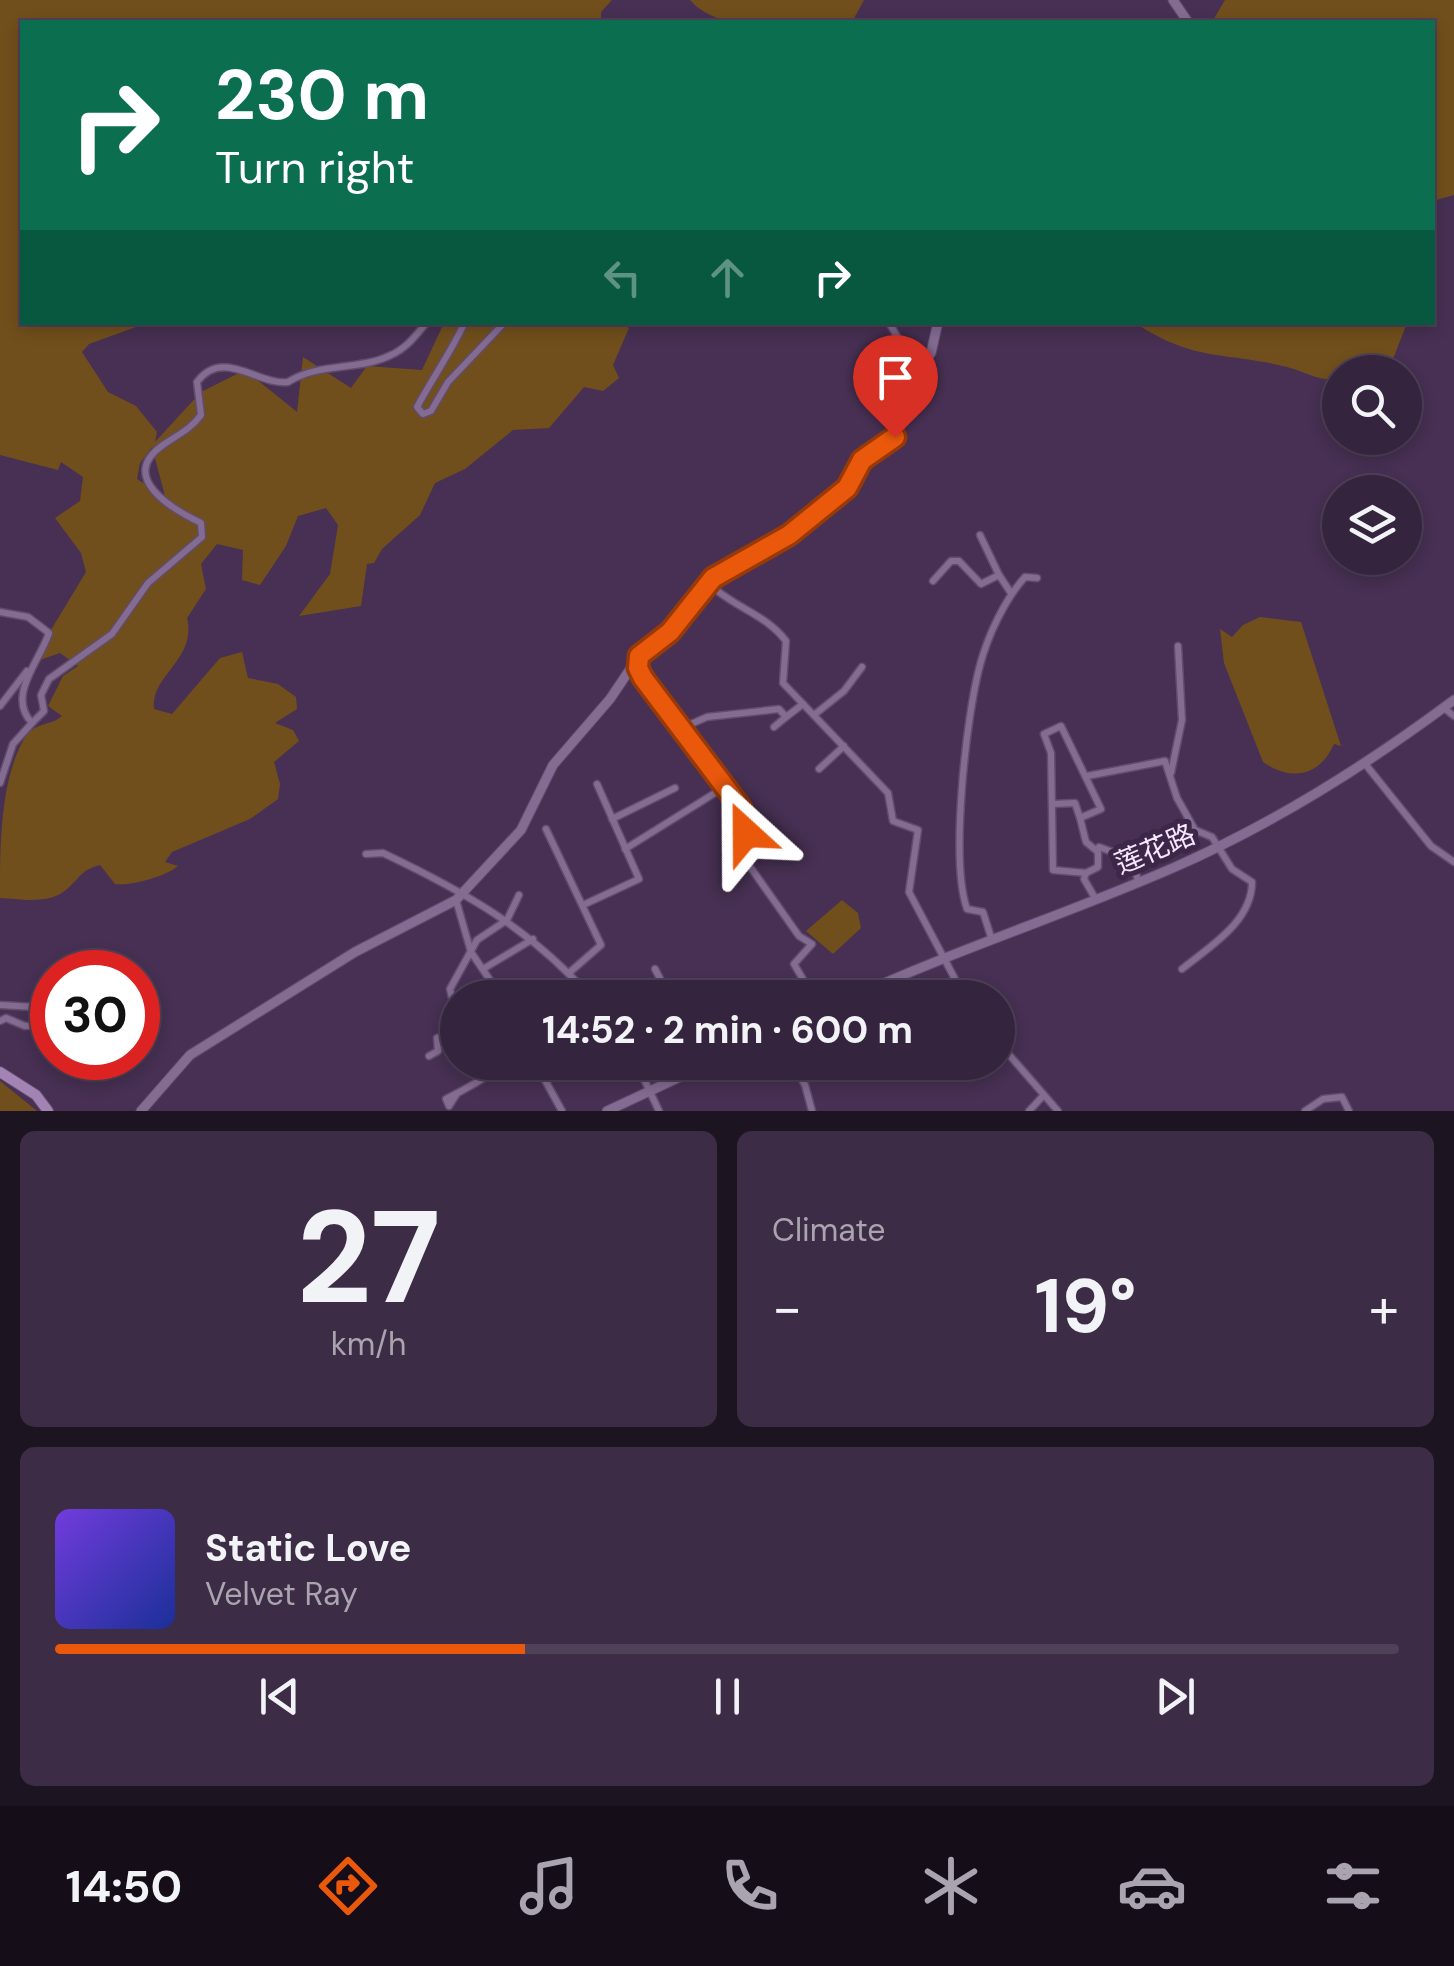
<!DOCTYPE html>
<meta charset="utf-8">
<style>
body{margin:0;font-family:"DM Sans","Noto Sans SC",sans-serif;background:#3d2c45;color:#f1f3f6;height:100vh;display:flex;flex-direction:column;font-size:38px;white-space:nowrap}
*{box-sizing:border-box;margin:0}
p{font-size:32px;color:#aaa4b0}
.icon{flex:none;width:55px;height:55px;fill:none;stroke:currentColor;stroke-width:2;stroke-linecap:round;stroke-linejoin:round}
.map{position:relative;height:1111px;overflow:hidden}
.sheet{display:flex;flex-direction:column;gap:20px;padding:20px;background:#1d1422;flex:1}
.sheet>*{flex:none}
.banner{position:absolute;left:20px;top:20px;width:1415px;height:305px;border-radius:0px;box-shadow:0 5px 15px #0003,0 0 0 2px #4f4158;background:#0b6e4f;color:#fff;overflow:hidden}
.tools{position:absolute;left:1322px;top:355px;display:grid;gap:20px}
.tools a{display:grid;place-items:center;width:100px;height:100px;border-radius:50%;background:#35243e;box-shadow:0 5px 15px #0003,0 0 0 2px #4f4158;font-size:50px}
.speed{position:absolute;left:30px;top:950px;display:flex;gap:20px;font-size:50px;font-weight:700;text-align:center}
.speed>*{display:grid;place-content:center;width:130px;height:130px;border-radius:50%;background:#35243e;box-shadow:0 5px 15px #0003,0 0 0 2px #4f4158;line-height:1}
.speed .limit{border:15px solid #d22;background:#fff;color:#111}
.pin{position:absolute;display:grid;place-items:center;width:85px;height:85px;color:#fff;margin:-102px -42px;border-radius:50% 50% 50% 0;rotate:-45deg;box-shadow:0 0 10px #0007}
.pin .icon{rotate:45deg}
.me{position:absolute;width:110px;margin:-55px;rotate:336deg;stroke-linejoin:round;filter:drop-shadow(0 0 8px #0008)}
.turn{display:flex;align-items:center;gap:35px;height:210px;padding:0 30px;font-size:45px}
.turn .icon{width:130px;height:130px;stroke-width:2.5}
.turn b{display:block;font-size:70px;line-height:85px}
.lanes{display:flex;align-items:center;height:95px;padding:0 30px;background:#0003;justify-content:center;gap:50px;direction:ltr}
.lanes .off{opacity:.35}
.big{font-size:75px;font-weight:700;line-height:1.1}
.sheet .card{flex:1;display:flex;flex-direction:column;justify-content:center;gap:15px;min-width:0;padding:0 35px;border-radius:15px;background:#3d2c45}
.sheet .dial{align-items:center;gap:0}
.dial b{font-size:130px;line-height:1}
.song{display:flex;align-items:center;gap:30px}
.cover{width:120px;height:120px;border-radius:15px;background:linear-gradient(135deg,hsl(260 70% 55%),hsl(230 70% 35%))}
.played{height:10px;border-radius:5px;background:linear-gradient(90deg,#ea580c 35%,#4f4158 35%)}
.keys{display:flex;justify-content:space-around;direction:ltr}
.heat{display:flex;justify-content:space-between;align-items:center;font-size:55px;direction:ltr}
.sheet .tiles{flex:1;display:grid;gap:20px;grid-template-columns:1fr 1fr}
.card:last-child{grid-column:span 2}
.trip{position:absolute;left:440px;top:980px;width:575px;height:100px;border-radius:50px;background:#35243e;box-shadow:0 5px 15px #0003,0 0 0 2px #4f4158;font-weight:700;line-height:100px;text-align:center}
.tab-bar{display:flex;height:160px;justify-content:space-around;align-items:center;background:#150e19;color:#aaa4b0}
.tab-bar .icon{width:70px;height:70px}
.tab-bar .active{color:#ea580c}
.tab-bar b{font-size:45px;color:#f1f3f6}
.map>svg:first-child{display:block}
.green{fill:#714f1c;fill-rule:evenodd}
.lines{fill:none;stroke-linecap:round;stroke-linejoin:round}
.street-casing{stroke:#614d6b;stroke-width:9}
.secondary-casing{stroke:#614d6b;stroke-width:11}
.primary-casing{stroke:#614d6b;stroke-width:12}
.street{stroke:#846b92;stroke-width:6}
.secondary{stroke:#846b92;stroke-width:9}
.primary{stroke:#a382b4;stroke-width:10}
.route-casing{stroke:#983908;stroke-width:25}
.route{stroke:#ea580c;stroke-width:18}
.labels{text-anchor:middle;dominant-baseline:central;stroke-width:10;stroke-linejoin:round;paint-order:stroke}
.street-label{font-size:28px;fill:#f5e7fd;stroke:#3d2648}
</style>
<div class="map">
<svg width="1454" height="1111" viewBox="0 0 1454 1111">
<rect width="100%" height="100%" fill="#473053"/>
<g class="green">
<path d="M0,0H612L601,12V22H22V322L147,323L89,344L82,352L108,392L136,406L157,432L155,442L201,392L245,370L297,412L303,357L351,388L367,366L422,370L444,323L619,322L629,328L613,365L619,378L603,391L584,387L549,428L513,430L465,469L435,483L420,515L382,549L374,563L367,564L361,606L299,616L330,574L338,525L326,508L298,516L286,546L260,585L242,580L243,550L217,544L201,564L206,589L187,618C197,660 150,675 154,709L172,714L220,658L242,652L248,678L278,684L296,697L297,709L275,723L293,730L299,741L274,762L280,784L278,799L250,819L172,852L165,862L178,866C164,877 132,886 115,884L100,865C79,870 79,881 63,892C47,904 19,899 0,898C0,844 0,773 28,733C40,722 52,725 62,716L48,706L63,676L78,666L60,653L31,663L86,572L81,553L55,518L80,501L83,477L61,462L58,470L0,455ZM152,447L165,496H164L137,479L140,463Z"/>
<path d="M690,0H864L852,22C803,23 723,38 690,0Z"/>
<path d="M1225,0H1454V195L1433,201L1432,22H1212Z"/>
<path d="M1135,323H1407L1388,372H1340V380C1315,380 1309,373 1287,367C1223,351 1197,363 1135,323Z"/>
<path d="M1260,617L1301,622L1341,746L1334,744C1320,776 1291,782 1263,762L1224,663L1220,629L1232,637L1243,625Z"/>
<path d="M842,900L858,913L861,928L833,954L806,931Z"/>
<path d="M0,1081L37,1111H0Z"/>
</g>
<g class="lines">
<g class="street-casing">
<g id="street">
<path d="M465,322C451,352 432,379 417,407L423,414L431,411L448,382L505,322"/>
<path d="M891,326L916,369"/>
<path d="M980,535L999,575"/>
<path d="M713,580L715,589C739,609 767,616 786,641L783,683L888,793L893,821L918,830L909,892L965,998"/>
<path d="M933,581L951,561H959L981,584L999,575L1011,593"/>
<path d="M0,612L28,617L49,633C40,661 6,696 32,723L44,711L41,695L49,679L112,634L148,583L202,537L201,523C172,509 117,477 163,445C177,435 190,430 201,415L197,382C223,347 259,386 288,382C320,362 359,371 391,355C407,348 416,335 427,322"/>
<path d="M639,658L643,679L741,809L746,833L734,844L799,936L812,944L794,964L814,998"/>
<path d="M0,706L27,671"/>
<path d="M1444,708L1454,716"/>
<path d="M814,715L844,691L862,667"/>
<path d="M774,727L786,717"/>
<path d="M682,728L707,717L779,709L786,717L803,704"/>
<path d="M1366,765L1431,846L1454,862"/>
<path d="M819,769L844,746"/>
<path d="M1171,773L1182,720L1178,646"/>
<path d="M1087,776L1165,761L1177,798L1195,830L1212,837L1232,869L1252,882C1252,922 1209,947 1182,969"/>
<path d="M0,783L13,744L32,723"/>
<path d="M1053,804L1075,803L1080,818L1101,809L1061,726L1044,734L1051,753L1053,870L1086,873L1084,879L1095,898"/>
<path d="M1080,818L1086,842L1098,852V867L1086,873"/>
<path d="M612,819L675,788"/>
<path d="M546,829L601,945L570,972"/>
<path d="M1099,847L1129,858L1163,845"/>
<path d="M1131,848L1138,882"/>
<path d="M625,849L715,793"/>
<path d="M366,854L383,853C463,891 533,930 591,998"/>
<path d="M456,900L471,952L502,998"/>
<path d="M583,905L639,879L597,784"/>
<path d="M991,937L983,912L967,909C950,861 966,717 980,665C988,635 1005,599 1025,577L1037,578"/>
<path d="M483,969L533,939"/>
<path d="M655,969L670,998"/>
<path d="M0,1005L52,1008"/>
<path d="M0,1021L6,1018L25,1026L52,1025"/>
<path d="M998,1042L1058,1111"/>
<path d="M429,1056L438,1051L437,1038L454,1033L457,1019L450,989L477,940L507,920L519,895"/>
<path d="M535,1062L562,1111"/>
<path d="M636,1062L659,1111"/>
<path d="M792,1062L805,1085L812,1111"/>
<path d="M456,1095L449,1106L446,1099C468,1088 488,1076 509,1062"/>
<path d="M1029,1111L1042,1097"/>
<path d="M1305,1111L1323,1099L1342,1097L1349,1111"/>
</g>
</g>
<g class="secondary-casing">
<g id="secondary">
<path d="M1173,0L1188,22"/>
<path d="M851,998C957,949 1068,914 1175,867C1275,823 1367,765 1454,700"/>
<path d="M141,1111L190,1055L355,952L456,900L521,830L553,765L610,699L639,656L670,633L713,578L789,535L847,488L862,460L895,437L902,391L931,353L938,322"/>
<path d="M607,1111L712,1062"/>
</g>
</g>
<g class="primary-casing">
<path id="primary" d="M0,1072L36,1095L48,1111"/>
</g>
<use href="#street" class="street"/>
<use href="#secondary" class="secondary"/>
<use href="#primary" class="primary"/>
</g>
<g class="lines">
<g class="route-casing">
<path id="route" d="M746,833L741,808L643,678L638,668L639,656L670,632L713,578L789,535L847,488L862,460L895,437"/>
</g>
<use href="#route" class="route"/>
</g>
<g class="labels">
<g class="street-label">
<text transform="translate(1155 849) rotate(-23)">莲花路</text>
</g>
</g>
</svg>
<div class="tools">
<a><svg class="icon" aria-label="search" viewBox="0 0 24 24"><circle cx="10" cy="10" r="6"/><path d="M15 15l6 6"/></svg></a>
<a><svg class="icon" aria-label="layers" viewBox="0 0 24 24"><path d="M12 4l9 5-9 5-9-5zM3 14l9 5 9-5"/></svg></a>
</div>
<div class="speed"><div class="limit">30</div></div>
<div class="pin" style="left:895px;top:437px;background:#d93025"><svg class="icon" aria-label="arrive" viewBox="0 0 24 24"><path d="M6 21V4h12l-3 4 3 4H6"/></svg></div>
<svg class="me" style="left:746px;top:833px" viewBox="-20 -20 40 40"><path d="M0-17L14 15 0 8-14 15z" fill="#ea580c" stroke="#fff" stroke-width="4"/></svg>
<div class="trip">14:52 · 2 min · 600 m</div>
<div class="banner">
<div class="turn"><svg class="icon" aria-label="right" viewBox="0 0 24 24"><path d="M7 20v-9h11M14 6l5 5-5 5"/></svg><div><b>230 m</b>Turn right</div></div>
<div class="lanes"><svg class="icon off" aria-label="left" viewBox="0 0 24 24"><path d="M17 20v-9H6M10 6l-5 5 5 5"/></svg><svg class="icon off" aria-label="ahead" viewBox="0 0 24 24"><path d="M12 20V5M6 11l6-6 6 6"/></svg><svg class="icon" aria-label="right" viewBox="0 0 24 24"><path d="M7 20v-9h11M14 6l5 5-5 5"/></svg></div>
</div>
</div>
<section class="sheet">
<div class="tiles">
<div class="card dial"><b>27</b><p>km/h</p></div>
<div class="card"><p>Climate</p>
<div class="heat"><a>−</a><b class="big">19°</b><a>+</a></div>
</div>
<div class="card">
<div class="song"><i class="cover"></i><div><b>Static Love</b><p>Velvet Ray</p></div></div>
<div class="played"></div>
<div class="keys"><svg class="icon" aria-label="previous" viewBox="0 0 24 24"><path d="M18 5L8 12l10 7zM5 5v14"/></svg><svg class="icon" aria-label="pause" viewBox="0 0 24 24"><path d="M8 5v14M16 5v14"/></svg><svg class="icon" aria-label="next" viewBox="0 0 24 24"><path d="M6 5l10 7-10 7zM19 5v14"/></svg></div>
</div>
</div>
</section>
<nav class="tab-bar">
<b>14:50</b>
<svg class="icon active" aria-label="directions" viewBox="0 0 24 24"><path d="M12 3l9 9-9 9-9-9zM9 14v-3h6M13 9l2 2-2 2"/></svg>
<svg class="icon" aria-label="music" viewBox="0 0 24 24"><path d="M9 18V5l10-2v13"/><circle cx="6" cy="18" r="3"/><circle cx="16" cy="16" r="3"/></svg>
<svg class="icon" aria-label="phone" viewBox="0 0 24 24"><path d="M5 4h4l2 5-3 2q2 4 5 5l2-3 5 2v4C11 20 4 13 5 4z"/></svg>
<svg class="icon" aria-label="climate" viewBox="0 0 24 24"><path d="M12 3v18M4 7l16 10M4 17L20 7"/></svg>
<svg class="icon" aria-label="car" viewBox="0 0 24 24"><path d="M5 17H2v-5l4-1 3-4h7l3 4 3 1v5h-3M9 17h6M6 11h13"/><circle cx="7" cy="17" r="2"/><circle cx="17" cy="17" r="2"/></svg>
<svg class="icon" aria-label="filters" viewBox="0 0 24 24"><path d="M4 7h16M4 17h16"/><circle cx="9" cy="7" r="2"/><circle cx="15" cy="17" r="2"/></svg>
</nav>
